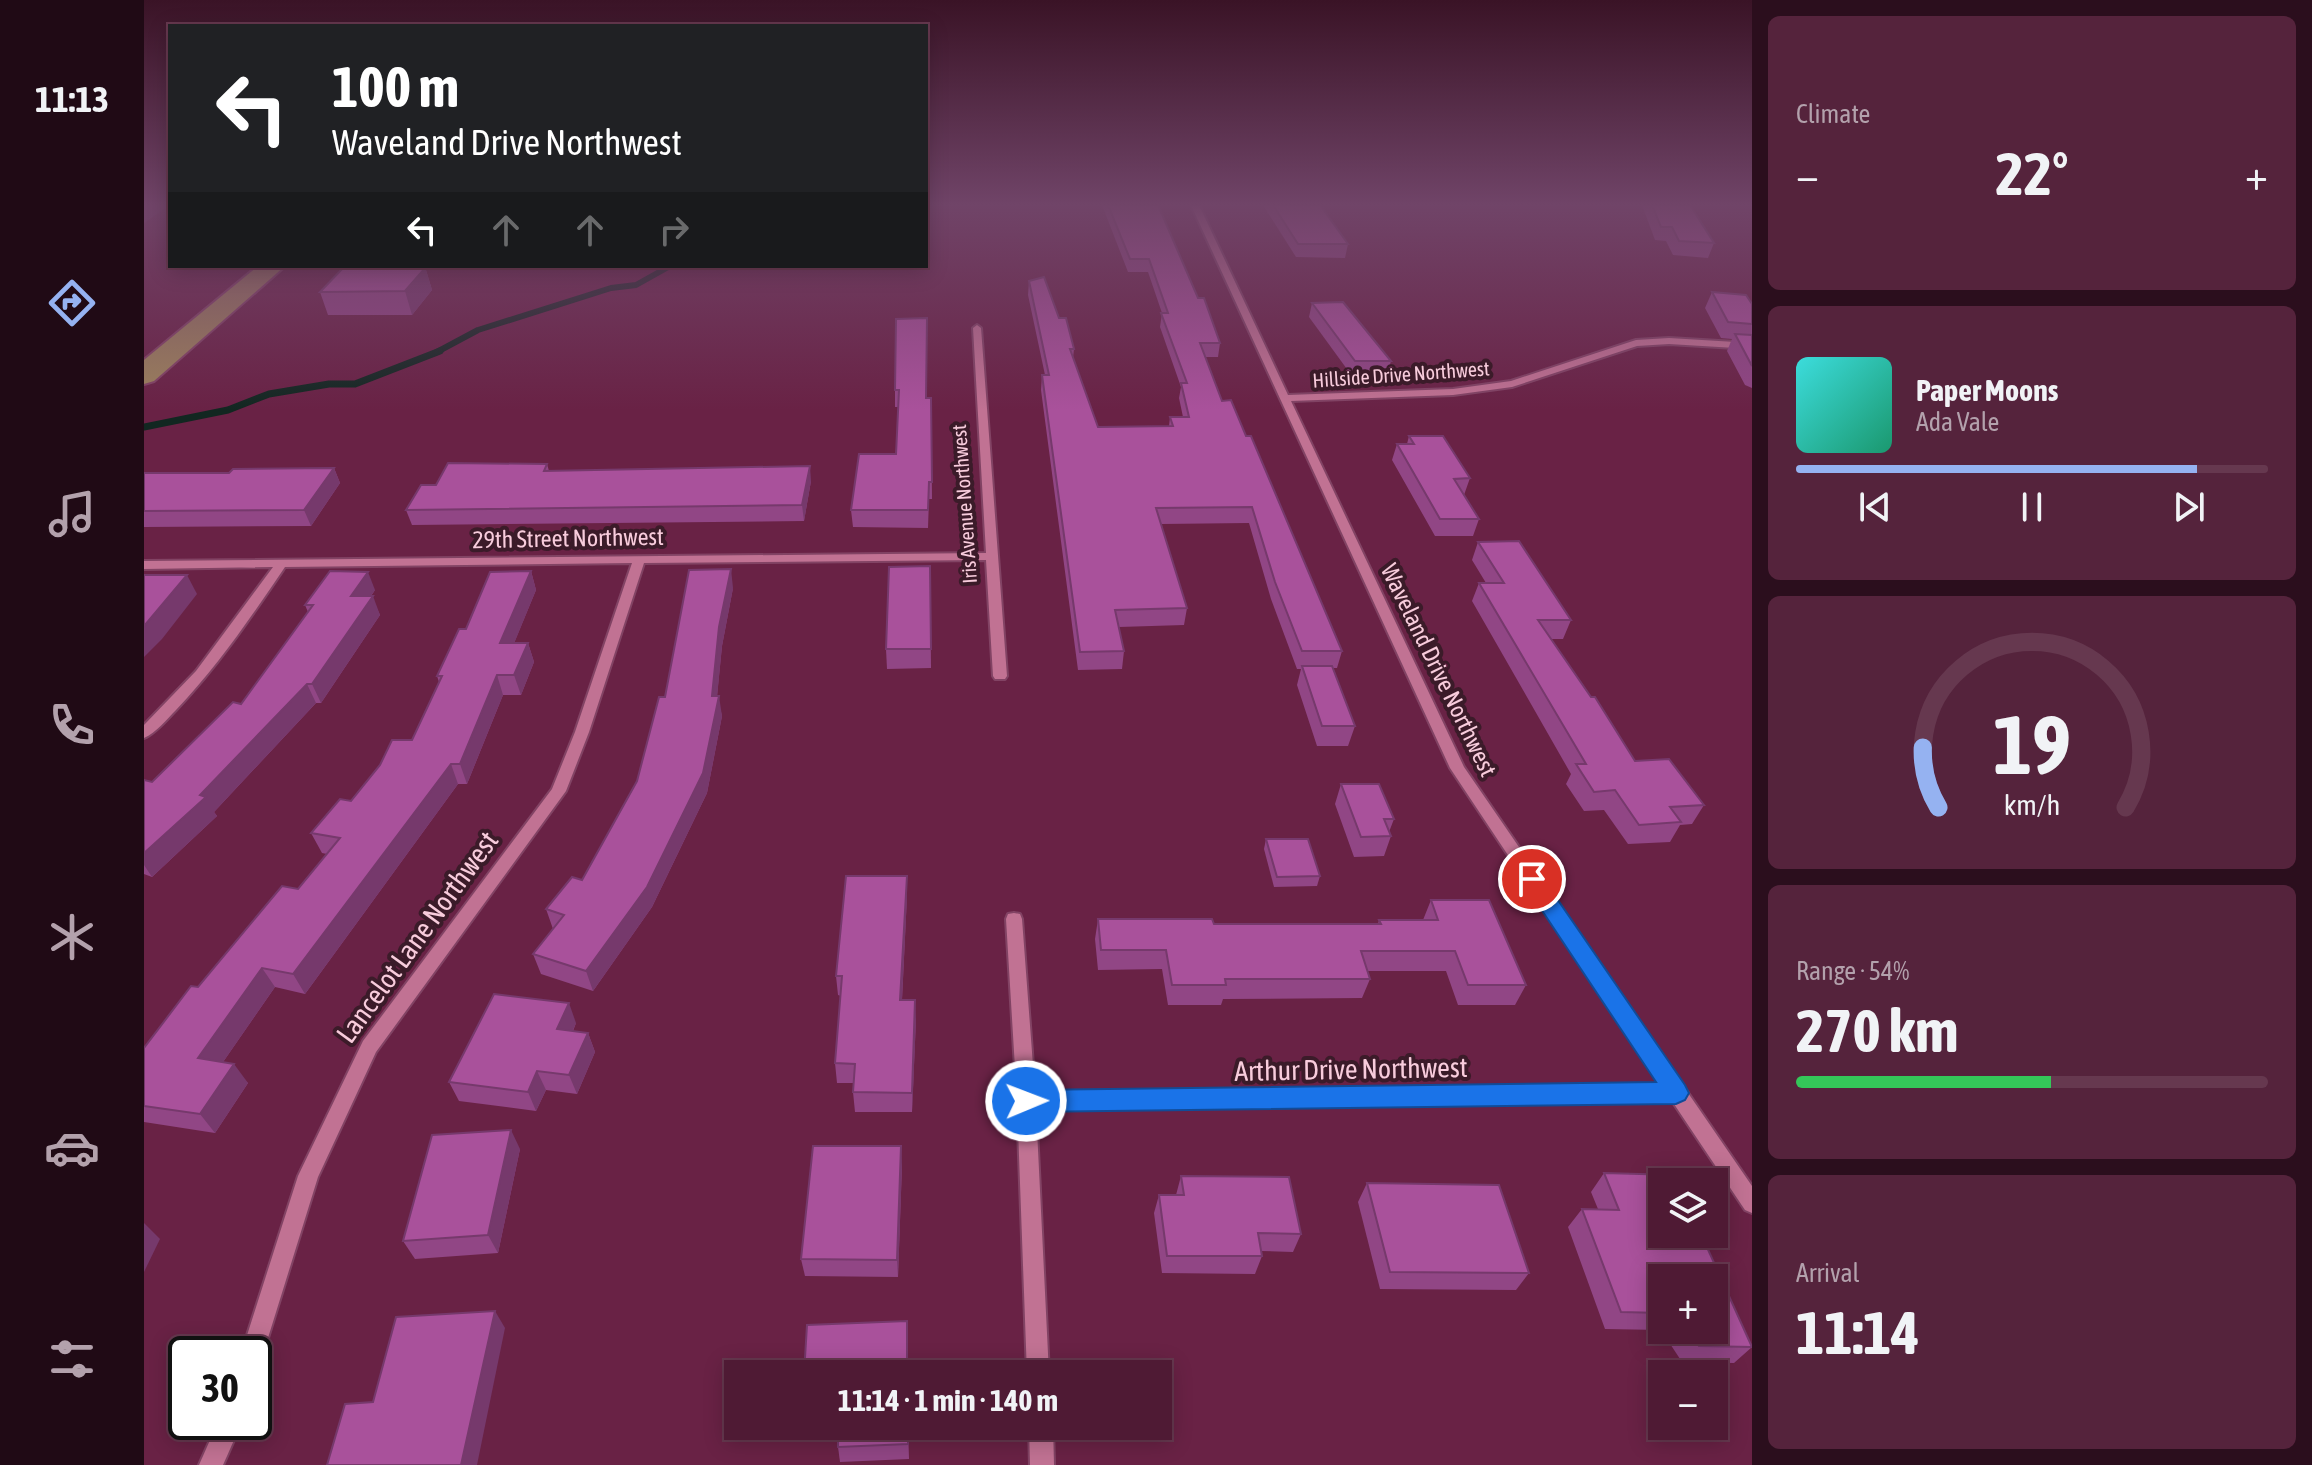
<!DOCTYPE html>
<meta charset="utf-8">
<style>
body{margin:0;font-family:"Asap Condensed",sans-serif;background:#55233c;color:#f1f3f6;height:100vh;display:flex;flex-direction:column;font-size:30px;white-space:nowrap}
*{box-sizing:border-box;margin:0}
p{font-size:26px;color:#b3a1ac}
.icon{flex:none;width:44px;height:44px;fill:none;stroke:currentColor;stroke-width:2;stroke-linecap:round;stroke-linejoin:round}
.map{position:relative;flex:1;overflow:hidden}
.sheet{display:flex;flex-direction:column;gap:16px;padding:16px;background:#2b0e1d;width:560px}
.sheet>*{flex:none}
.hud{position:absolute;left:24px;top:24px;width:760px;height:244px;border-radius:0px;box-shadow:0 4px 20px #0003,0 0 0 2px #66384f;background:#202124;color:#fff;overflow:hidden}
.tools{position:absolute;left:1504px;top:1168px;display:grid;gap:16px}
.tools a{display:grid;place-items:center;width:80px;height:80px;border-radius:0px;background:#4f1a34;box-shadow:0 4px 20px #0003,0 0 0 2px #66384f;font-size:40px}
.speed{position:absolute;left:24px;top:1336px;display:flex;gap:16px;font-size:40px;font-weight:700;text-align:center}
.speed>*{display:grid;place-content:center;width:104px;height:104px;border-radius:50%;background:#4f1a34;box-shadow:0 4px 20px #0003,0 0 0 2px #66384f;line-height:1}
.speed .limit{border:4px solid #111;border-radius:12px;background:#fff;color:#111}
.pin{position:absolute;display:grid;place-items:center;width:68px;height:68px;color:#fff;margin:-34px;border:4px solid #fff;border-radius:50%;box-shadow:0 2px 8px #0007}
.me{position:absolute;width:88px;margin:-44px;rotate:89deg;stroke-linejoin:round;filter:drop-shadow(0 0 6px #0008)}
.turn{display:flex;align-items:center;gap:28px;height:168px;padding:0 32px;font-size:36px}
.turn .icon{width:104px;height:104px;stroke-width:2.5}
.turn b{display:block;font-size:56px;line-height:68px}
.lanes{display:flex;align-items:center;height:76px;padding:0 32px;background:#0003;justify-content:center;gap:40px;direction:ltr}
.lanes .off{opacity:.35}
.big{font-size:60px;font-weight:700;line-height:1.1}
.sheet .card{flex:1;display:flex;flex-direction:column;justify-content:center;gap:12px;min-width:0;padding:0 28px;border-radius:12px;background:#55233c}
.sheet .dial{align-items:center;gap:0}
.dial svg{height:208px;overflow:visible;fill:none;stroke:#66384f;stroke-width:7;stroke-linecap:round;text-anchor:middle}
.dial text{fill:#f1f3f6;stroke:none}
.song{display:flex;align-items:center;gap:24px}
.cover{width:96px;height:96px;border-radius:12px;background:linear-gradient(135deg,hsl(180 70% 55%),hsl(160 70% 35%))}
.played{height:8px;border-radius:4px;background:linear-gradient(90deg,#95b2f1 85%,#66384f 85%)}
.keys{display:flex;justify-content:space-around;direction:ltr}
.heat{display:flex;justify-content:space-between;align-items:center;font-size:44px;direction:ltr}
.charge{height:12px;border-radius:6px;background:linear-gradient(90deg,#34c759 54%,#66384f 0)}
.trip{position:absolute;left:580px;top:1360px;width:448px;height:80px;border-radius:0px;background:#4f1a34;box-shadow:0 4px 20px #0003,0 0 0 2px #66384f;font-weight:700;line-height:80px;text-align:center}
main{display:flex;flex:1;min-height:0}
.tab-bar{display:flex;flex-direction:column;width:144px;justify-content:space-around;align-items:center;background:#200a15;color:#b3a1ac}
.tab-bar .icon{width:56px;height:56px}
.tab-bar .current{color:#95b2f1}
.tab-bar b{font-size:36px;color:#f1f3f6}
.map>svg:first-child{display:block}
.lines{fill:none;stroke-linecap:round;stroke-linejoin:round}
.stream-far1{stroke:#122721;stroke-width:6}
.stream{stroke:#122721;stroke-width:7}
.minor-casing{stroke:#824364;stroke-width:4}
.major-casing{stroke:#824364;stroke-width:4}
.minor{fill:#c17293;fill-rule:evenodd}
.major{fill:#9c815c;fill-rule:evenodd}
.wall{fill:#914685;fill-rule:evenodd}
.shaded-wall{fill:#76396c}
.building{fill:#a9519b;stroke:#76396c;stroke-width:2}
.route{fill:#1a73e8;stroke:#114b97;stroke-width:2}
.labels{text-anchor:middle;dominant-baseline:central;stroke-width:8;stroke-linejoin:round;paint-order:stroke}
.far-street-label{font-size:20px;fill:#f8ccdc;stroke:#3b1b29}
.street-label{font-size:24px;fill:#f8ccdc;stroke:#3b1b29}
.near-street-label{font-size:28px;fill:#f8ccdc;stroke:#3b1b29}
</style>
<main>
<nav class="tab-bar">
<b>11:13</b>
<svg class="icon current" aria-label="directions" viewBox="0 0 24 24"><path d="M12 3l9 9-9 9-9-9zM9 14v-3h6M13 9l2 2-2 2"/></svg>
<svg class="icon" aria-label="music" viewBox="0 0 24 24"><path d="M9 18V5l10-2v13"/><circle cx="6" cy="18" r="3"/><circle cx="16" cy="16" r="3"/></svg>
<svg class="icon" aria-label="phone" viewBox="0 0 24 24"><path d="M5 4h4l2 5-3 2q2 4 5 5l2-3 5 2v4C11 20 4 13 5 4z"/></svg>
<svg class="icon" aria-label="climate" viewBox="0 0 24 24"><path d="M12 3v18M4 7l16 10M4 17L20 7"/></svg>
<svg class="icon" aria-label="car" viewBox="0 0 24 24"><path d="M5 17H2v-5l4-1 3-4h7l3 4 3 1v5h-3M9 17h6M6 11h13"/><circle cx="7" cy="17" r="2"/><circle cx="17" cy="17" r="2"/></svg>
<svg class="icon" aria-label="filters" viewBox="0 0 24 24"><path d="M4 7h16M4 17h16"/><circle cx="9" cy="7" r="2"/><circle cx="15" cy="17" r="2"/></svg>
</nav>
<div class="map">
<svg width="1608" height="1465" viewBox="0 0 1608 1465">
<rect width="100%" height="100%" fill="#692245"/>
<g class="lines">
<path class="stream-far1" d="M291,353L334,330L467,288L492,285L526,266"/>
<path class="stream" d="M0,427L84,410L125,394L185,384H211L296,351"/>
<g class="minor-casing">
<g id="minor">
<path d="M1047,205H1055L1144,395L1309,389L1367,381L1492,340L1525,338L1608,343V349L1525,344L1493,346L1368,387L1309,395L1147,401L1320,767L1608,1186V1213L1601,1210L1528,1101L892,1109L905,1374H883L873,1101L862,919L864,914L870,913L876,914L878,919L891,1092L1517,1085L1306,768Z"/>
<path d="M833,325L837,328L863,676L861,679H851L849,676L842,560L500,563L445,732L422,791L232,1052L174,1177L119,1354L116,1362L110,1364V1354H97L154,1176L219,1041L408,789L431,732L488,563L141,567C107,617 74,666 32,710C23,719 12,733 0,738V725L52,671L129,567L0,569V561L842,553L829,328Z"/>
<path d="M74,1422H98L79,1465H55Z"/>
<path d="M885,1426H909L910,1465H886Z"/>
</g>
</g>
<g class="major-casing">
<path id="major" d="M114,266H141L10,381L0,384V360Z"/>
</g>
<use href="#minor" class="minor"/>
<use href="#major" class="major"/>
</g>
<g class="wall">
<path d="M958,205H1014L1054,298L1076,343L1074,357H1061L1078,401L1198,651L1193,668H1189L1211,726L1204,746H1173L1153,685L1157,669H1153L1127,599L1105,523L1017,524L1043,608L1040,625L975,627L980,651L978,669L934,670L897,390L898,375H901L884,295L885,281L915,318L930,349L929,358L954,427L1025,426L1026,417H1039L1035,398L1037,387L1016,327L1018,313L1004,272H984Z"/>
<path d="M1119,205H1176L1204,244L1201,258L1152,257Z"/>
<path d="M1498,205H1546L1570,243L1564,258L1529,255L1522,241L1511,240Z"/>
<path d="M282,270L288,290L268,315H184L176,292Z"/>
<path d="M1568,292L1608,304V388L1601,385L1583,351L1588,339L1577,338L1561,308Z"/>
<path d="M1168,303L1247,361L1243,376H1208L1165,317Z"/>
<path d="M752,319L782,398H787L788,499H785L784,528L709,527L707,510L752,454L754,407H751V390Z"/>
<path d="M1265,436L1326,478L1320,495L1335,519L1329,536H1291L1248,460L1253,444H1263Z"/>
<path d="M403,464L405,471L667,481L660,521L268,525L262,510L292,485Z"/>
<path d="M190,468L196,483L167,526L0,527V473H85Z"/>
<path d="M1334,542L1427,620L1419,639H1407L1491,761L1560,805L1548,824L1536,825L1526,842L1484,844L1460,810L1440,811L1422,784L1427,774L1328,601L1335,583H1342L1328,560Z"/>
<path d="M786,566L787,668L743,669L742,649Z"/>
<path d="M387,571L392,590L370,643H384L390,662L377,695H359L323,784H314L161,994L131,987L79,1062L104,1083L71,1133L0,1122V1048L54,987L154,889L183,854L178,853L167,833L207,801L268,740L295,682L293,676L322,629Z"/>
<path d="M589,588L578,646L573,696L578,716L563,793L508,907L449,991L397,974L389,954L409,929L402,909L438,880L493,781L521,697Z"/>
<path d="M231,590L227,596L236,615L177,703H172L70,812L73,816L8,877L0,874V780L8,782L97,704L164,612L161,605Z"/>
<path d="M1197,784L1250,819L1245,832L1247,836L1240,856L1210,857L1191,804Z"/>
<path d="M1122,839L1176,876L1173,886L1130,887L1120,849Z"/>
<path d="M763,876V896L758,1000L772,1019L768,1112H711L709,1092L710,1083H693L691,1063L697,996L694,995L692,976Z"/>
<path d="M1287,900L1382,985L1371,1005H1314L1302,971H1223L1226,979L1218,998L1079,999L1077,1005H1024L1018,969L954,970L951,939L954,919L1070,924H1234L1235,920H1279Z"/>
<path d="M432,1023L429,1031L444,1033L451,1052L433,1094L402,1090L392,1111L315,1101L305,1082Z"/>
<path d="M376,1149L354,1253L271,1259L259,1241Z"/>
<path d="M758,1165L754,1277L661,1276L657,1259Z"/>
<path d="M1460,1173L1608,1347L1590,1363L1538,1362L1517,1330L1461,1329L1424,1227L1438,1209H1454L1447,1192ZM1518,1278L1570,1330H1518Z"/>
<path d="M1037,1176L1157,1234L1149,1252L1117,1251L1118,1256L1111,1274L1018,1273L1010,1213L1015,1195H1032Z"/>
<path d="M1223,1183L1385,1273L1372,1290L1236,1289L1214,1202Z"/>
<path d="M764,1426L765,1459L696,1462L694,1447Z"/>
</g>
<g class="shaded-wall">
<path d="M0,205H26L0,223Z"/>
<path d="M258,266H286L282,270L288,290L268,315L261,291Z"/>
<path d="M666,466L667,481L660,521L658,505Z"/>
<path d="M190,468L196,483L167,526L160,510Z"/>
<path d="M587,569L589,588L578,646L572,708L575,696L578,716L563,793L508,907L449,991L442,971L568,696L575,627Z"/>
<path d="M387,571L392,590L362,663L356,643Z"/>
<path d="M224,572L231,590L214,615L207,596Z"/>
<path d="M43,575L53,594L18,639L0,657V626Z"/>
<path d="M229,596L236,615L177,703L168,684Z"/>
<path d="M384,643L390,662L377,695L370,675Z"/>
<path d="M353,675L359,695L323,784L316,764Z"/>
<path d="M163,684L172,703L70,812L73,816L8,877L0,865V853Z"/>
<path d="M307,764L314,784L161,994L149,974Z"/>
<path d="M763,876V896L757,1019L756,1000Z"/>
<path d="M118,968L131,987L68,1078L54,1058Z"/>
<path d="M771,1000L772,1019L768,1112V1093Z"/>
<path d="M425,1003L432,1023L421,1049L413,1029Z"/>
<path d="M444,1033L451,1052L433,1094L425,1075Z"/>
<path d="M90,1064L104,1083L71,1133L56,1114Z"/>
<path d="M393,1071L402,1090L392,1111L384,1092Z"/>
<path d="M367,1130L376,1149L354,1253L344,1235Z"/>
<path d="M757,1146L758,1165L754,1277L753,1260Z"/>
<path d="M0,1223L16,1239L0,1272Z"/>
<path d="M351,1311L361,1328L333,1465H317Z"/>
</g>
<g class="building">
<path d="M964,205H1014L1054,298H1060L1076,343H1056L1078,401L1087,400L1102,436H1107L1198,651H1158L1131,582L1108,507L1012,508L1043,608L971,610L980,651L936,652L898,375H905L885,281L900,277L915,318H922L930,349H926L954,427L1029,426L1026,417H1045L1037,383H1043L1017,313H1024L1005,259H986Z"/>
<path d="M1129,205H1176L1204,244H1154Z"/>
<path d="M1508,205H1546L1570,243L1535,241L1528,227H1517Z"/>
<path d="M208,266H258L256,267H282L261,291L176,292L200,267H206Z"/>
<path d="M1568,292L1602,295L1608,304V324L1584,322Z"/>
<path d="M1199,302L1247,361H1211L1168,303Z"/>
<path d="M783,318L782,398H787L788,482H785L784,510H707L715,454H752L755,390H751L752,319Z"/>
<path d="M1591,334L1608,335V366Z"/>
<path d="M1265,436H1299L1326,478L1310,479L1335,519H1296L1253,444H1270Z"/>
<path d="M304,463L403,464L400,471L666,466L658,505L262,510L277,485H292Z"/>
<path d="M190,468L160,510L0,511V473H85L89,469Z"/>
<path d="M1375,541L1427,620H1394L1447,697H1451L1491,761L1525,759L1560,805L1526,807L1537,822L1495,825L1471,790L1450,792L1432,764H1442L1335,583H1360L1334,542Z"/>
<path d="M786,566L787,649H742L745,567Z"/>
<path d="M587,569L575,627L568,696H575L559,773L503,887L442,971L389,954L420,915L402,909L428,877L438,880L493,781L515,697H521L545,570Z"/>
<path d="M186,571L224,572L207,596H229L168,684H163L56,795L62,797L0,853V780L8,782L89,702L97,704L169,605H161Z"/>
<path d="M387,571L356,643H384L370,675H353L316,764H307L149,974L118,968L54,1058L90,1064L56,1114L0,1106V1048L47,986L54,987L138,886L154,889L196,838L167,833L196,799L207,801L236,765L248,740H268L298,676H293L315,629H322L346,572Z"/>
<path d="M0,575H43L0,626Z"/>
<path d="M1158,666H1188L1211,726H1178Z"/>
<path d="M1197,784H1235L1250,819H1240L1247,836L1217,837Z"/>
<path d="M1122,839H1164L1176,876L1133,877Z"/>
<path d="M702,876H763L756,1000H771L768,1093L709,1092L711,1064L691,1063L698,976H692Z"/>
<path d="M1287,900H1345L1382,985H1324L1311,951H1217L1226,979H1081L1082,985H1028L1022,950H957L954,919H1068L1070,924H1237L1235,920H1294Z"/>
<path d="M350,994L425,1003L413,1029L444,1033L425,1075L393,1071L384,1092L305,1082Z"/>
<path d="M367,1130L344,1235L259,1241L288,1135Z"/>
<path d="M669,1146H757L753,1260L657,1259Z"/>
<path d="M1460,1173L1531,1175L1534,1182H1518V1234H1557L1608,1347L1555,1346L1545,1330H1570V1278H1518V1313L1477,1312L1438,1209L1475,1210Z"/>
<path d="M1037,1176L1145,1177L1157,1234L1114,1233L1118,1256H1023L1015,1195H1040Z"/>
<path d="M1223,1183L1355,1185L1385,1273L1246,1272Z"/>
<path d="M351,1311L317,1465H183L201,1404L229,1402L252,1317Z"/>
<path d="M763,1321V1374H660L663,1325Z"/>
<path d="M694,1426H764V1444L694,1447Z"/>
</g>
<linearGradient id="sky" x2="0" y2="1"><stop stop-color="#3a1326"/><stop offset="0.5" stop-color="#704468"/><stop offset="1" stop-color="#704468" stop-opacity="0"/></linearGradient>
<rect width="1608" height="410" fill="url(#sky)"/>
<path class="route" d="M1388,872L1396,874L1541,1085L1545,1093L1541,1100L1532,1104L882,1112L874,1108L870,1101L874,1093L882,1090L1512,1082L1381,885L1378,879L1381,874Z"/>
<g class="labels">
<g class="far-street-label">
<text transform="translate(1257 374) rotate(-4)">Hillside Drive Northwest</text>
<text transform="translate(820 504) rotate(-94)">Iris Avenue Northwest</text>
</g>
<g class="street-label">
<text transform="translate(424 538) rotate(-1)">29th Street Northwest</text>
<text transform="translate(1295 670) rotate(64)">Waveland Drive Northwest</text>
</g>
<g class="near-street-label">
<text transform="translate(273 937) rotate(-54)">Lancelot Lane Northwest</text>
<text transform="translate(1207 1069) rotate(-1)">Arthur Drive Northwest</text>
</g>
</g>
</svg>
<div class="tools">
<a><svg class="icon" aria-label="layers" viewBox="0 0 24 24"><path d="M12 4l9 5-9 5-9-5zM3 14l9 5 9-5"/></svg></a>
<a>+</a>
<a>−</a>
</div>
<div class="speed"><div class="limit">30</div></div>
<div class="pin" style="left:1388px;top:879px;background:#d93025"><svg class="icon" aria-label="arrive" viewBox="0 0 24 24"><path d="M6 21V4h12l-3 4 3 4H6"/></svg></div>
<svg class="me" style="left:882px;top:1101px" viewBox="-20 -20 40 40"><circle r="17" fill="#1a73e8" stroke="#fff" stroke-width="3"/><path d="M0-11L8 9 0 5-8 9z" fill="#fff"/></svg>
<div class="trip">11:14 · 1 min · 140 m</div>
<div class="hud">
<div class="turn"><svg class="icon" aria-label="left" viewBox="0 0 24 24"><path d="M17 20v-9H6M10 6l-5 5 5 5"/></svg><div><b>100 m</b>Waveland Drive Northwest</div></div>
<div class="lanes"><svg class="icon" aria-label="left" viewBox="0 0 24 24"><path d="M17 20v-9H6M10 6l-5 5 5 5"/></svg><svg class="icon off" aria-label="ahead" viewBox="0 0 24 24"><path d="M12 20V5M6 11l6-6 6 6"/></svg><svg class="icon off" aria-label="ahead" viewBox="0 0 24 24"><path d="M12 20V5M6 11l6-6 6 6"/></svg><svg class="icon off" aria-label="right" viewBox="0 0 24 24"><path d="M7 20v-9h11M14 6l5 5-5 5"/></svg></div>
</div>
</div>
<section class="sheet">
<div class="card"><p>Climate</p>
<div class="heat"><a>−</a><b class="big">22°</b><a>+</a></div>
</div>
<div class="card">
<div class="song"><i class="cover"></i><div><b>Paper Moons</b><p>Ada Vale</p></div></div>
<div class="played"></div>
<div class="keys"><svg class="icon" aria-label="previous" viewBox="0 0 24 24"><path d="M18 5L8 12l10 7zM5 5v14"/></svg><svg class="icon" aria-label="pause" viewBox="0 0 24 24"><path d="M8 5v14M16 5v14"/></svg><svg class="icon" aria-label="next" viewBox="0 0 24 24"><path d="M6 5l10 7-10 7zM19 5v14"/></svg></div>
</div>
<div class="card dial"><svg viewBox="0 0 100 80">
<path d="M14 69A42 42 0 1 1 86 69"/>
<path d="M14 69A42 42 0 0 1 8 46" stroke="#95b2f1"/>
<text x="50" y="56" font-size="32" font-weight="700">19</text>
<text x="50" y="72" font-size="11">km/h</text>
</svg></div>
<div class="card"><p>Range · 54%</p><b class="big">270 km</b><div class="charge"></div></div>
<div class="card"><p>Arrival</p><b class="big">11:14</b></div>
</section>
</main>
